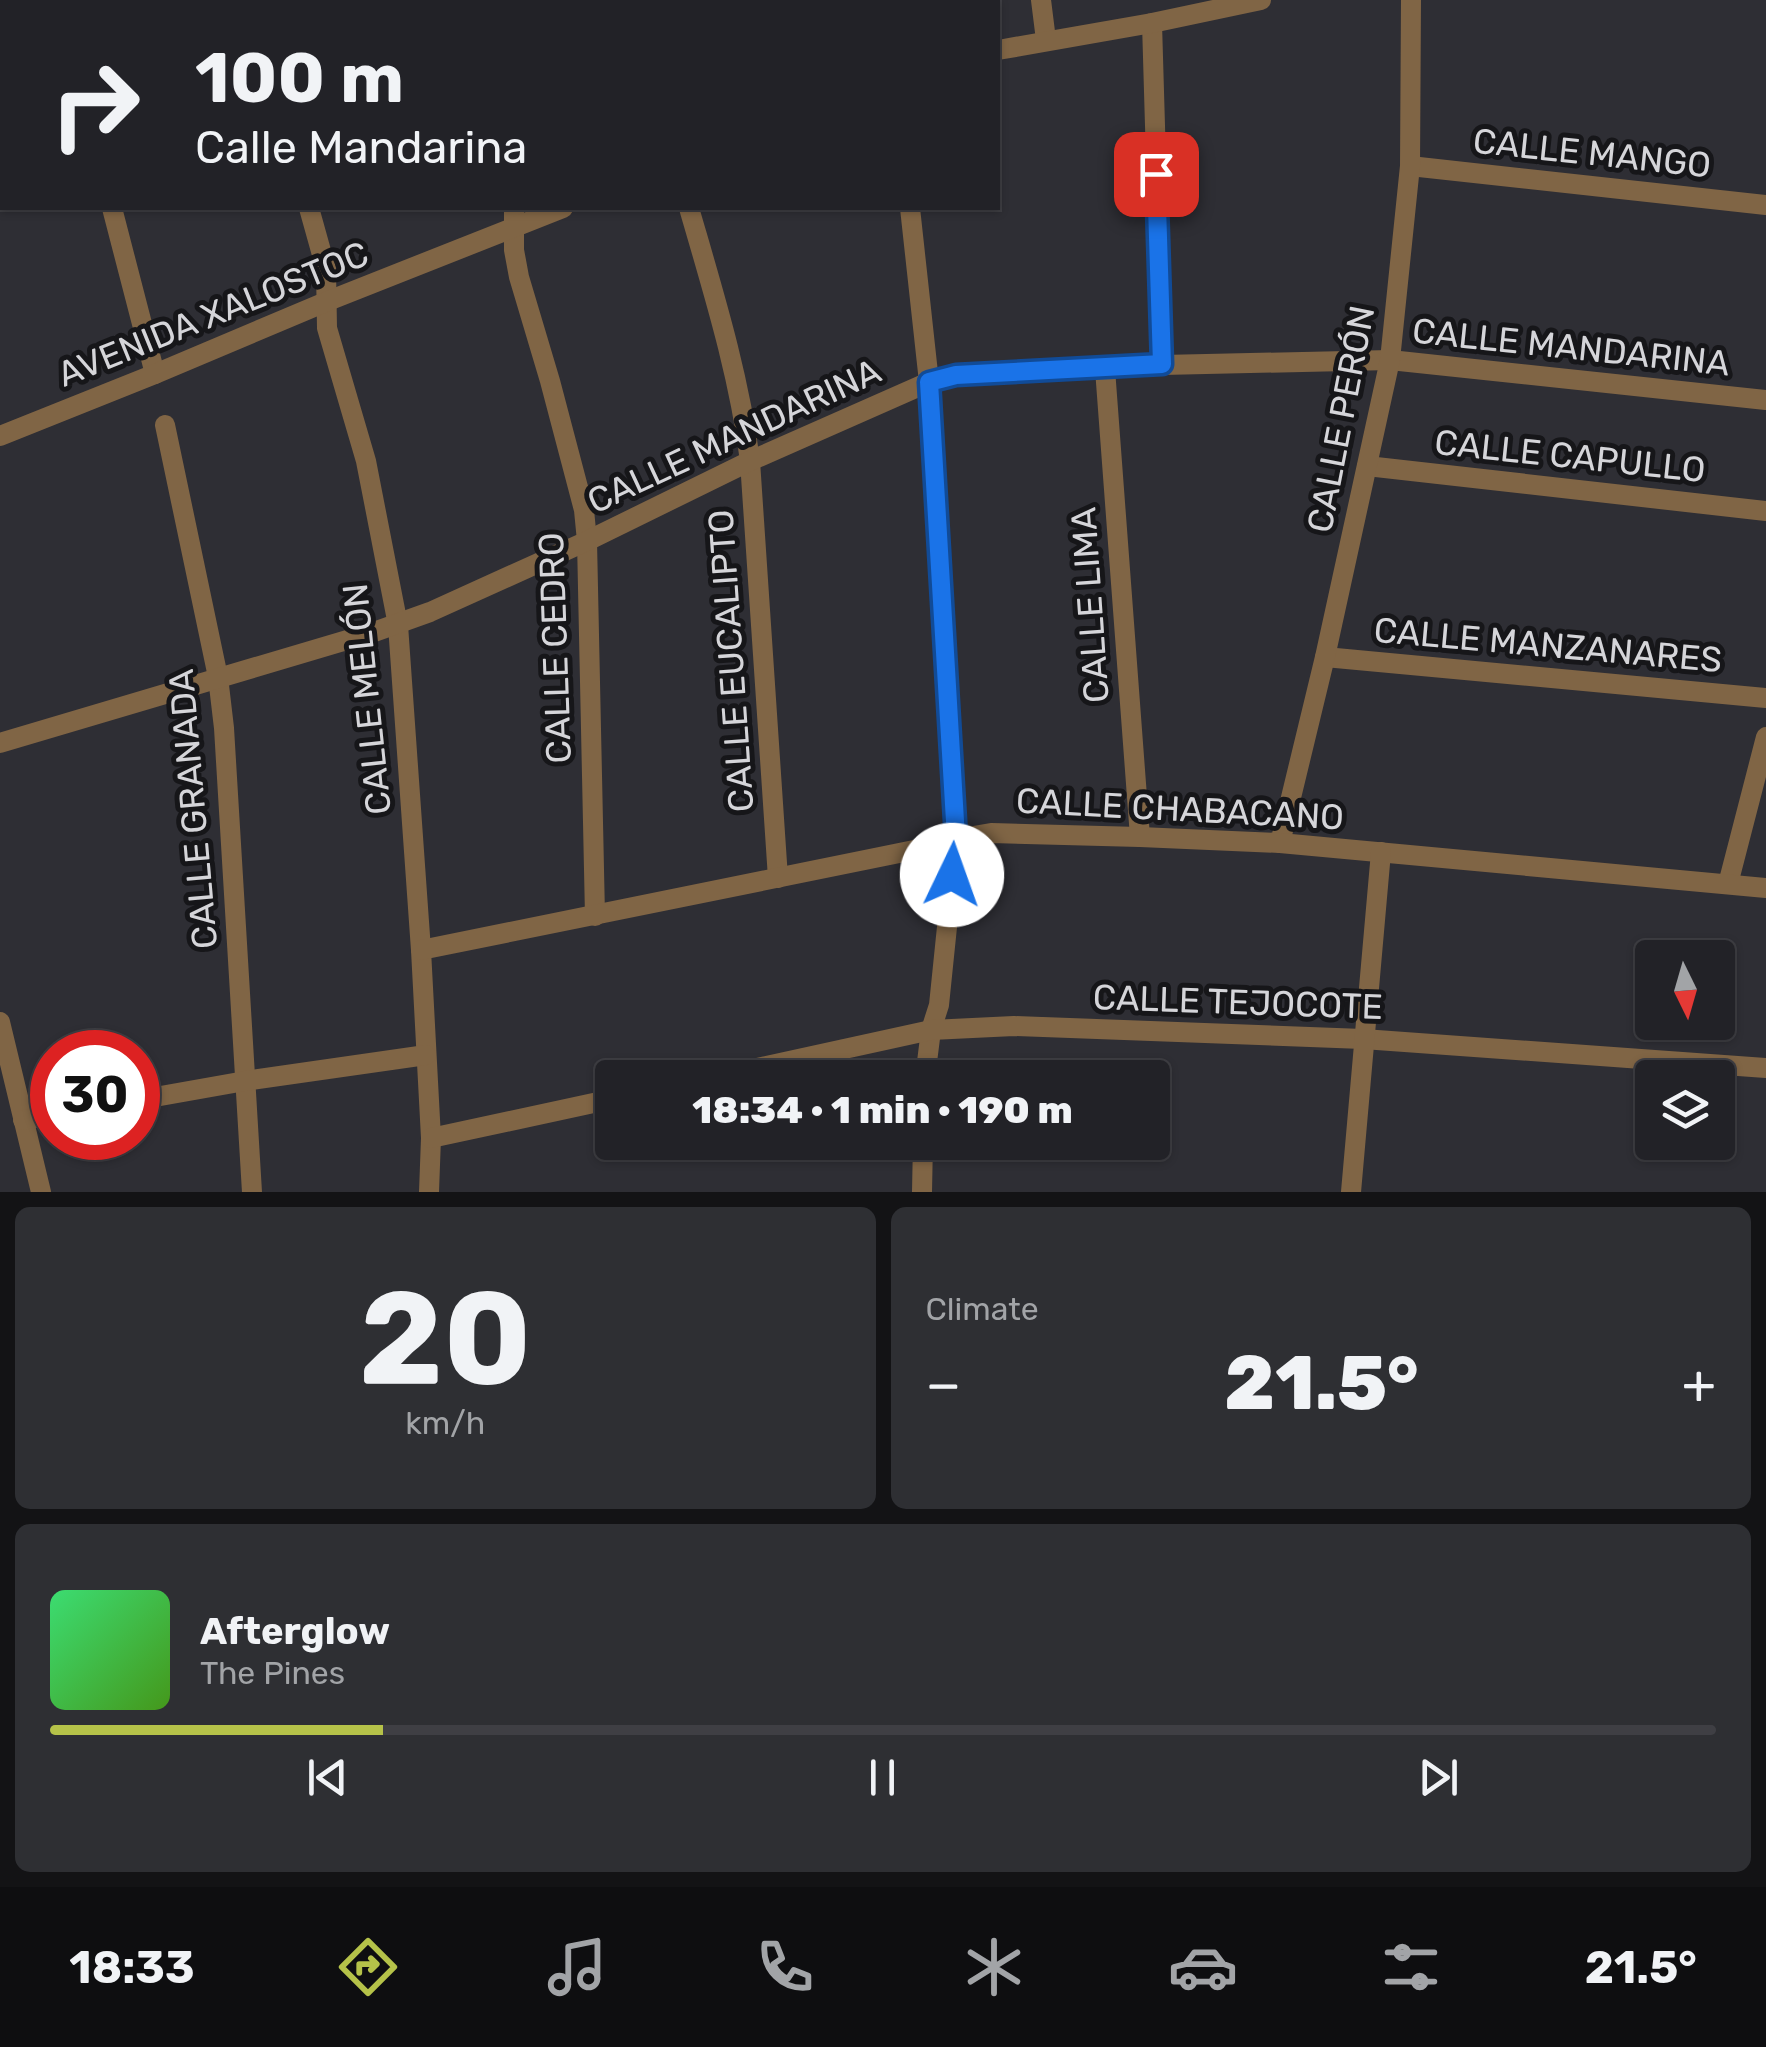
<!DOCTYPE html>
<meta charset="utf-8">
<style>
body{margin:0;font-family:Rubik,sans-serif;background:#2e2f33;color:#f1f3f6;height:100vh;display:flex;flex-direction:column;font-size:38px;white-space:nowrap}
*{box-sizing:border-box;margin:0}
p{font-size:32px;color:#a2a4a7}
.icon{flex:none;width:55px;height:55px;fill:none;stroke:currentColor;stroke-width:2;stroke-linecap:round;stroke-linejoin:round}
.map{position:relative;height:1192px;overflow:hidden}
.drawer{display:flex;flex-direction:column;gap:15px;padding:15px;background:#131315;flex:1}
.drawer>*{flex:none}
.hud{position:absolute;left:0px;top:0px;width:1000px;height:210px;box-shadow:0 2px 8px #0004,0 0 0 2px #3f3f44;background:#222227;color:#f1f3f6;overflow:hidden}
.needle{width:65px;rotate:175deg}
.buttons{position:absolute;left:1635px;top:940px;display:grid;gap:20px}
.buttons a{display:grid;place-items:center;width:100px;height:100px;border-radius:10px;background:#222227;box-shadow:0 2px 8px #0004,0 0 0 2px #3f3f44;font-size:50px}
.speed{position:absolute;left:30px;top:1030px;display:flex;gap:20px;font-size:50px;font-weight:700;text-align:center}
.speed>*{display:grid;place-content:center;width:130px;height:130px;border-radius:50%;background:#222227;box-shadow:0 2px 8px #0004,0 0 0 2px #3f3f44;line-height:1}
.speed .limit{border:15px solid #d22;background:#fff;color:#111}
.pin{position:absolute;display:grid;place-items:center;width:85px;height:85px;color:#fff;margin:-42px;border-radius:20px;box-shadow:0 5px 15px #0006}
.me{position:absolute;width:110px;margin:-55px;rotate:3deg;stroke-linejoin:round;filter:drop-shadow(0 0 8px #0008)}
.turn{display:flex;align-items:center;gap:35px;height:210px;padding:0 30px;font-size:45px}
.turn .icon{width:130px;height:130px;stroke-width:2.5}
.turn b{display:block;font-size:70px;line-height:85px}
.big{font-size:75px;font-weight:800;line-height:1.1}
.drawer .card{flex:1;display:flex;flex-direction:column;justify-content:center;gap:15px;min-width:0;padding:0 35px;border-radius:15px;background:#2e2f33}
.drawer .dial{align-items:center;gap:0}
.dial b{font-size:130px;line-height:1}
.song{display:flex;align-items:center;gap:30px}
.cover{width:120px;height:120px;border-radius:15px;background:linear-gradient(135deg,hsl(140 70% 55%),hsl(100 70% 35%))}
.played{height:10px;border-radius:5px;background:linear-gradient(90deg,#b5c249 20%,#3f3f44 20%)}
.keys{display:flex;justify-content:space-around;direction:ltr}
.heat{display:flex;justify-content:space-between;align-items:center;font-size:55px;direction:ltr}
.drawer .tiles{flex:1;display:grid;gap:15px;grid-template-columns:1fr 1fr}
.card:last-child{grid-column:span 2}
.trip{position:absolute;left:595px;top:1060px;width:575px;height:100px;border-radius:10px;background:#222227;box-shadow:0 2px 8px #0004,0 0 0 2px #3f3f44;font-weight:800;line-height:100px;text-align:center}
.tab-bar{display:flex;height:160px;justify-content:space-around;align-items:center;background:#0e0e10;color:#a2a4a7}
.tab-bar .icon{width:70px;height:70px}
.tab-bar .selected{color:#b5c249}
.tab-bar b{font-size:45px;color:#f1f3f6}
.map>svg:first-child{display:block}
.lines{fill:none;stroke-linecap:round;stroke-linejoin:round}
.minor{stroke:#806545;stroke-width:20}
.tertiary{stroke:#806545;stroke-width:20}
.route-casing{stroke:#114b97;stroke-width:25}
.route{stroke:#1a73e8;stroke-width:18}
.labels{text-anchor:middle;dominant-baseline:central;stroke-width:10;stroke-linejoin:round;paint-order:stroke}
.street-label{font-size:35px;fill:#d5d5d9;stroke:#161619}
</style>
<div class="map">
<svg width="1766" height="1192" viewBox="0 0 1766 1192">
<rect width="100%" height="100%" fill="#2e2e34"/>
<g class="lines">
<g class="minor">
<path d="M100,0V2"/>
<path d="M272,0L273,2"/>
<path d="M442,0L443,2"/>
<path d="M672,0V2"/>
<path d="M891,0V2"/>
<path d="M1041,0L1046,40"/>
<path d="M576,2L583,0"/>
<path d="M1152,23L1162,365"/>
<path d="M1410,166L1766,205"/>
<path d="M0,194L2,193"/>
<path d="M112,208L155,374"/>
<path d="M309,208L326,269L327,328L366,461L398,625L421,950L431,1138L429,1192"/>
<path d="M514,208V250L519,277L550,381L584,510L587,541L595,916"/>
<path d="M689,208C713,291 739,374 750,461L778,878"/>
<path d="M910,208L929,382L956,839L939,1005L931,1030L925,1078"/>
<path d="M1105,369L1140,837"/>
<path d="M165,425L218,677L224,728L252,1192"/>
<path d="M1367,466L1766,511"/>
<path d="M1325,657L1766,698"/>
<path d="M0,743L374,632L430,612L587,541L750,461L929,382L956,375L1162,365L1390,360L1766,400"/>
<path d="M1280,843L1325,657L1390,360L1410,166L1411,0"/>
<path d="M1728,884L1766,737"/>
<path d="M421,950L919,849L956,839L991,833L1140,837L1280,843L1766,888"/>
<path d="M0,1022L41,1192"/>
<path d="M712,1078L931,1030L1014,1026L1363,1039L1766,1068"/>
<path d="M138,1100L245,1081L426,1055"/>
<path d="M23,1120L52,1115"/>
<path d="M431,1138L612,1099"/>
<path d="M922,1192L923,1142"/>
<path d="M1351,1192L1381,852"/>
</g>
<g class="tertiary">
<path d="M998,50L1152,23L1261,0"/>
<path d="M0,436L155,374L328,301L563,208"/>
</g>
</g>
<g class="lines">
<g class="route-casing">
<path id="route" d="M952,875L956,838L929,382L956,375L1162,364L1156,174"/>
</g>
<use href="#route" class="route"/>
</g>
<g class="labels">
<g class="street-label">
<text transform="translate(1592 153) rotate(6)">CALLE MANGO</text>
<text transform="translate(213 314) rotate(-22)">AVENIDA XALOSTOC</text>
<text transform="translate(1571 347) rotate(6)">CALLE MANDARINA</text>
<text transform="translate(1341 419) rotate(-79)">CALLE PERÓN</text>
<text transform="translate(734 436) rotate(-25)">CALLE MANDARINA</text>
<text transform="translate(1570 456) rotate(6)">CALLE CAPULLO</text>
<text transform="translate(1090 605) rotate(-94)">CALLE LIMA</text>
<text transform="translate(1548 645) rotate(5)">CALLE MANZANARES</text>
<text transform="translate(555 648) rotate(-92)">CALLE CEDRO</text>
<text transform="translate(731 661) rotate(-94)">CALLE EUCALIPTO</text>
<text transform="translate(367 699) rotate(-96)">CALLE MELÓN</text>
<text transform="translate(193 809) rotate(-95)">CALLE GRANADA</text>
<text transform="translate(1180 809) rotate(3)">CALLE CHABACANO</text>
<text transform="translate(1238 1002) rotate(2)">CALLE TEJOCOTE</text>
</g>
</g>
</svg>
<div class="buttons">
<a><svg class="needle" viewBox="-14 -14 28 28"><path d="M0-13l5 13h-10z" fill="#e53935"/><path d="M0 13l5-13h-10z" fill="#a2a4a7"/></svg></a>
<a><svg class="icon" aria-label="layers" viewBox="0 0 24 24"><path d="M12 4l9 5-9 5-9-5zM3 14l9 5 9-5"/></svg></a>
</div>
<div class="speed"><div class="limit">30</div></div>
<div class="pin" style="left:1156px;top:174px;background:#d93025"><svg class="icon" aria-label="arrive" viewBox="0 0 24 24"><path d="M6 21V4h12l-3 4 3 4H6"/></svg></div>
<svg class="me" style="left:952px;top:875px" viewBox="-20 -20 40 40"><circle r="19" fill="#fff"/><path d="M0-13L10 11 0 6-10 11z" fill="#1a73e8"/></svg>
<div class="trip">18:34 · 1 min · 190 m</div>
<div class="hud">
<div class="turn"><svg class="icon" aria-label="right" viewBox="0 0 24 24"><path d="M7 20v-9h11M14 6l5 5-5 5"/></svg><div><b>100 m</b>Calle Mandarina</div></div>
</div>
</div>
<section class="drawer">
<div class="tiles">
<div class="card dial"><b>20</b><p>km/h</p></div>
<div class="card"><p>Climate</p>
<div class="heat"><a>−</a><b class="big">21.5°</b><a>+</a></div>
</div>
<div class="card">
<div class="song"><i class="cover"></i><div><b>Afterglow</b><p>The Pines</p></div></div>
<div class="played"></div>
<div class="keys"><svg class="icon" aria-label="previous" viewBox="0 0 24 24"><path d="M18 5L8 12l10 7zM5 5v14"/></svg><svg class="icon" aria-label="pause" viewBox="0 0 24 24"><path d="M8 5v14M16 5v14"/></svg><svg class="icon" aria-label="next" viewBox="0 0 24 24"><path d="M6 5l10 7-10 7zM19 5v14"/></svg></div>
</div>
</div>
</section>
<nav class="tab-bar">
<b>18:33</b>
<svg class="icon selected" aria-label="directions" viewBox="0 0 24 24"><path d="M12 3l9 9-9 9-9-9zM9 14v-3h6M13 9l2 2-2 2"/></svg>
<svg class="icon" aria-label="music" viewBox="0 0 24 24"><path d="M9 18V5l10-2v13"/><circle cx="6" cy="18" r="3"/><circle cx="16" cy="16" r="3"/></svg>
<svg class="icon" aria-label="phone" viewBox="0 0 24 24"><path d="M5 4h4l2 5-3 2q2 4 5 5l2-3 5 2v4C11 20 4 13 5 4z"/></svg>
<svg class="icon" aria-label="climate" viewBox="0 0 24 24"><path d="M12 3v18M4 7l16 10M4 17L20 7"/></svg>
<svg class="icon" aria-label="car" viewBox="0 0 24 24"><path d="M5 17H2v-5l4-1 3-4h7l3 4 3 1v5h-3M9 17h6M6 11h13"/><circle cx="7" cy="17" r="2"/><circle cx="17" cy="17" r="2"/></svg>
<svg class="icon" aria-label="filters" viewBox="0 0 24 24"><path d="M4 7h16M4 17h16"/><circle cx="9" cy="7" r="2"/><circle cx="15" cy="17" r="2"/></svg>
<b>21.5°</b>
</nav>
